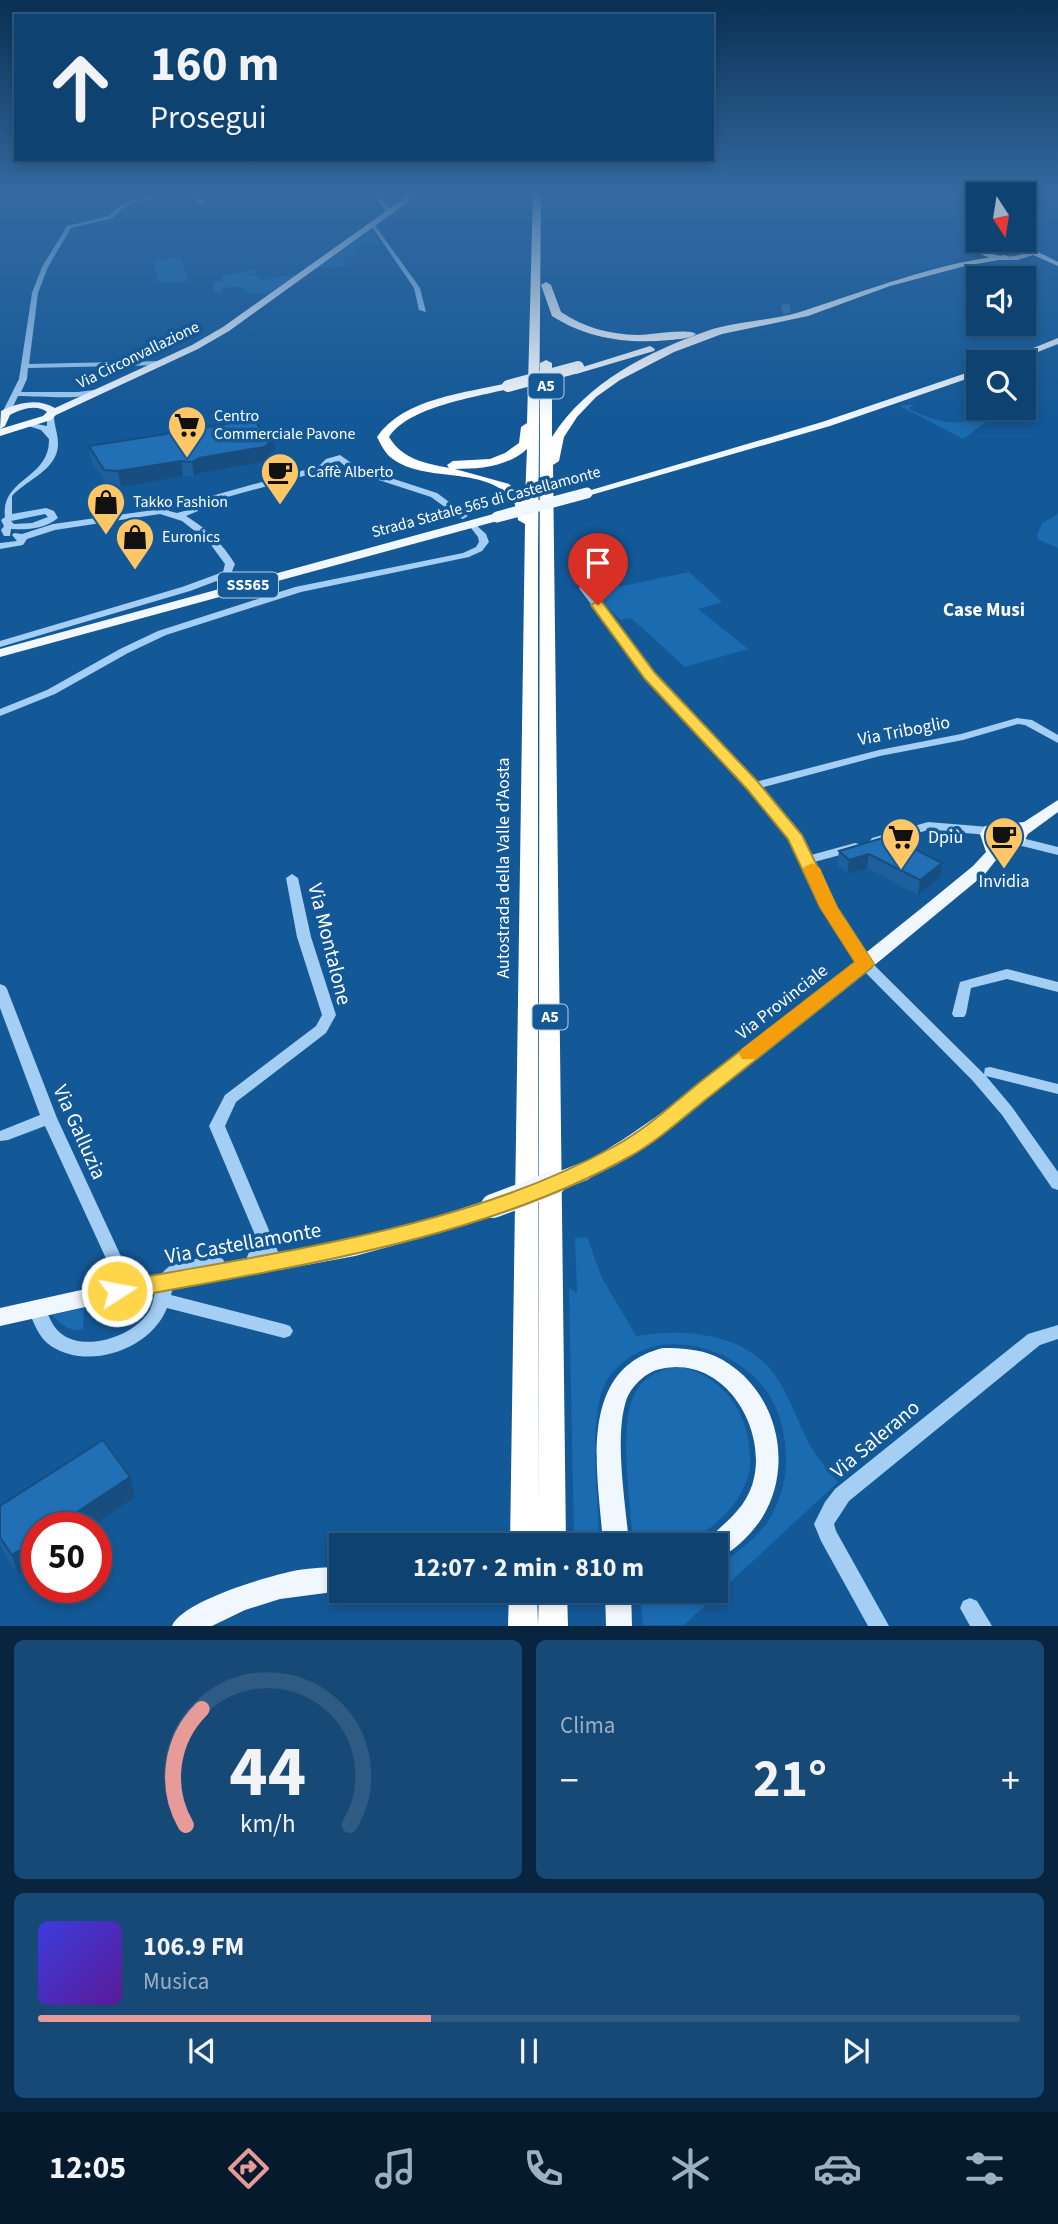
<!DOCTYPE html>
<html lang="it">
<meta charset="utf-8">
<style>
body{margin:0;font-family:"Source Sans 3",sans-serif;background:#174976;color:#f1f3f6;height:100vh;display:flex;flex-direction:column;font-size:26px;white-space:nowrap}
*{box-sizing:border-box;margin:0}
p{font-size:23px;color:#9bb0c3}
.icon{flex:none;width:38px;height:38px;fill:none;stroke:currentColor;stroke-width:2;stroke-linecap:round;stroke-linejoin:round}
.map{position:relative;height:1626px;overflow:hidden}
.details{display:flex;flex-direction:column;gap:14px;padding:14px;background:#08243e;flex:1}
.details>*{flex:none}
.top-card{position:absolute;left:14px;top:14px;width:700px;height:147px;border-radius:0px;box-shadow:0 4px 10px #0003,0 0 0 2px #2e5b84;background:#0e4271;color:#f1f3f6;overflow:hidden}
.needle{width:46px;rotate:168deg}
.tools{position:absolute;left:966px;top:182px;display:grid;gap:14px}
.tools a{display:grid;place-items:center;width:70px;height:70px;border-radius:0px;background:#0e4271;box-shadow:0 4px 10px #0003,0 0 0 2px #2e5b84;font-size:35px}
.speed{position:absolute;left:21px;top:1512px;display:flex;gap:14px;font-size:35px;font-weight:700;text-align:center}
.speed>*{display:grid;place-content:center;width:91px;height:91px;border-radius:50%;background:#0e4271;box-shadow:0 4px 10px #0003,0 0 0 2px #2e5b84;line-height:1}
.speed .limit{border:10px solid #d22;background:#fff;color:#111}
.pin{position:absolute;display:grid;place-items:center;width:60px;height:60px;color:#fff;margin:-72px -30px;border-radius:50% 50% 50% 0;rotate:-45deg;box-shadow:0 0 7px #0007}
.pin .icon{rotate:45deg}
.me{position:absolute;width:77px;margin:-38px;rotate:79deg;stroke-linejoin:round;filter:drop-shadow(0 0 5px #0008)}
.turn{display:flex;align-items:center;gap:24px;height:147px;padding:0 21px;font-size:32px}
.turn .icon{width:91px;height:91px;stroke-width:2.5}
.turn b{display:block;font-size:49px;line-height:60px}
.big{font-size:52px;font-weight:700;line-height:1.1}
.details .widget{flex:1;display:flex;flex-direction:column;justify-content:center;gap:10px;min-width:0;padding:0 24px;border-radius:10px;background:#174976}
.details .dial{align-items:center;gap:0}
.dial svg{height:182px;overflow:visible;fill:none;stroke:#2e5b84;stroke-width:7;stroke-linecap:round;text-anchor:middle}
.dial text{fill:#f1f3f6;stroke:none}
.song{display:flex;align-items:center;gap:21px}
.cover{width:84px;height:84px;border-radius:10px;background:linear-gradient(135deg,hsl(240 70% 55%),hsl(270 70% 35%))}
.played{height:7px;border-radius:4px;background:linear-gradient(90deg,#e69b98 40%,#2e5b84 40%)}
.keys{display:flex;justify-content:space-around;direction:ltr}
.heat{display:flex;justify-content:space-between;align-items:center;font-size:38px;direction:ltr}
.details .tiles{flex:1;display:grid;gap:14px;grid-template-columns:1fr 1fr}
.widget:last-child{grid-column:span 2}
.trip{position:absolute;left:329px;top:1533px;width:399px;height:70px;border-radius:0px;background:#0e4271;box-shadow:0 4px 10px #0003,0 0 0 2px #2e5b84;font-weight:700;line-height:70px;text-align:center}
.dock{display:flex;height:112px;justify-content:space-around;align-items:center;background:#061a2d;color:#9bb0c3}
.dock .icon{width:49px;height:49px}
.dock .on{color:#e69b98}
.dock b{font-size:32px;color:#f1f3f6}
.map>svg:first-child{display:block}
.green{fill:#1b6bb1}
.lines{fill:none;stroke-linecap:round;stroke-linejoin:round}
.highway-tunnel{stroke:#3671a7;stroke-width:10;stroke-dasharray:10 5;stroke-linecap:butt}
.minor{fill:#a4cef3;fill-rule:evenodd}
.major{fill:#f0f7ff;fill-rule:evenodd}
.highway{fill:#fff;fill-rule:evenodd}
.major-bridge-far2{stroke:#f0f7ff;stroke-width:11}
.major-bridge-far1{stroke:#f0f7ff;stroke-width:18}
.major-bridge{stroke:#f0f7ff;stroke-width:24}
.highway-bridge{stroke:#fff;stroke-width:12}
.wall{fill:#1c609d}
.shaded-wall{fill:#174e7f}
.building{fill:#2170b6;stroke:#174e7f;stroke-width:2}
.route{fill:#ffd54a;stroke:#a68a30;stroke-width:2}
.slow{fill:#f59e0b}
.labels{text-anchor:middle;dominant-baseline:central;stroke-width:7;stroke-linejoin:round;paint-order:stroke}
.far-street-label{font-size:16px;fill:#fff;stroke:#135897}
.shield{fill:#135897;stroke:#b8cde0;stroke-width:2}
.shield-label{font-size:16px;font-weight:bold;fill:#fff}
.far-poi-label{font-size:16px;fill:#fff;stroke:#135897;text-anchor:start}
.street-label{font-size:18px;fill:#fff;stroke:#135897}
.poi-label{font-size:18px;fill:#fff;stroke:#135897;text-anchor:start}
.neighbourhood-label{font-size:19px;font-weight:bold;fill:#fff;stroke:#135897}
.near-street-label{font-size:21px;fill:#fff;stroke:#135897}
</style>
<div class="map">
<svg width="1058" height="1626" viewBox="0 0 1058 1626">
<rect width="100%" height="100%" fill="#135897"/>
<g class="green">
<path d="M367,233H374L380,246L362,243L365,246L354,248L359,254L343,257L347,262L340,264H353L317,270L328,267L317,268Z"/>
<path d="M181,257L188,281L159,283L153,260Z"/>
<path d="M256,270L255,273L246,275H256L260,280L298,275L267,294L248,293L242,287L222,288V293H214L213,282L221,281L223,275Z"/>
<path d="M916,404L908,408C927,418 951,428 973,419C984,415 992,408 1005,408L963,439L900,406Z"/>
<path d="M1058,514V548L1039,540L1037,535L1042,523Z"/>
<path d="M689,572L722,602L698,609L748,649L685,667L631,618L620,620L594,592Z"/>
<path d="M587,1237L602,1278L636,1336C683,1328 744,1332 775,1375C792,1399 799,1428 814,1452C821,1463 830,1472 838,1482L684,1625H643L640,1596L658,1591H716V1567C736,1553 762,1535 773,1513C791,1478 790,1434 772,1400C750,1357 683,1330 639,1352C621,1361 607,1374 601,1394C590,1433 598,1496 599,1538H574L569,1288L577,1293L575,1238Z"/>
<path d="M84,1308L83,1329C70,1333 61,1324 52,1315Z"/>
<path d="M675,1366C716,1372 745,1404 749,1446C749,1452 751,1460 750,1467C745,1502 710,1536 676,1545C663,1548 646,1545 633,1545C631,1505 617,1424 636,1391C645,1376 659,1371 675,1366Z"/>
</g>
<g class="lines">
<path class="highway-tunnel" d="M782,310L790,308"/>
<g class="minor">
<path d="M168,192H178L137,202L123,208L113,218L71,228L48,267L38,293L29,364L162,361H165V365L28,368L27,379L21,392H78L101,389L105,391C85,401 42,396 18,396L10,413H4L3,411L19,379L32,293L42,267L67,226L109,216L119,206L133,200Z"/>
<path d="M193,192H199L205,205L197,203Z"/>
<path d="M370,192H376L392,211V213H388Z"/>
<path d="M370,224H374L420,288L426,312L419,310L414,288Z"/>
<path d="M47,414L54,416C54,425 58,434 58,444C58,470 26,480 12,496V514L46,508L54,511L58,518C45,529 27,530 11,529L10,536H4L1,530L4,526L1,520L5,517C0,478 50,479 49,439L41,430L22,424L26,422L47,426ZM45,514L48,517L32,523L14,524L11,521Z"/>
<path d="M340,455L357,467L437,493L468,516L463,519L460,518L431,497L351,471L339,461L332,463L325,470L195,506L198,511L186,516C206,528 223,544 235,564L230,576L190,591L0,647V641L182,587L223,572L225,564L211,545L196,532L182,521L160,514L55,530L27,539L23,545L0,549V543L17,541L12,535L14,533L22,534L53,524L161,509L163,505L179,500L190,502L319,466L326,459ZM179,506L186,507L188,510L177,513L169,511L170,509Z"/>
<path d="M476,525L486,534L489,542L482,551L469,557L301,592L166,635L128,653L55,694L0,716V709L47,690L120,649L158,631L295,587L463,553L476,547L479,542L478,537L471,528Z"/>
<path d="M584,585L588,586L654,674L755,782L879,750L961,734L1017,718L1032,720L1058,735V743L1025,725L1018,724L963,740L880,756L760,788L800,835L811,855L855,843L859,844L861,847L859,850L814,862L836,907L870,961L984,1074L985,1068L990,1067L1058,1084V1094L986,1076L1012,1107L1058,1172V1190L1052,1188L1002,1115L972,1080L860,967L822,907L790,839L748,789L646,678L579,588Z"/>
<path d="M928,822L989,827L995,831L989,835L928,830L876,845L870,841L872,838Z"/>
<path d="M1018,837L1058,847V855L1014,844L1012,841Z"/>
<path d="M292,874L298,878L311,937L336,1015L326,1033L236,1102L225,1126L279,1254L277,1259L255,1264L249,1262L247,1257L249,1252L261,1249L209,1126L225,1095L316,1026L322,1015L297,937L286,878Z"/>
<path d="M1007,969L1058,982V992L1007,979L971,988L966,1014L964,1017H954L952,1014L960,982Z"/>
<path d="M0,984L5,986L7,989L57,1118L125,1265L126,1291L123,1296L117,1298L111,1296L108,1291L109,1265L45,1126L8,1140L0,1141V1131L40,1115L0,1008Z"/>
<path d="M217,1257L223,1259L225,1264L223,1269C200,1276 178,1265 171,1295L284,1324L290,1326L293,1331L290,1336L284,1338L167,1308C151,1349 89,1371 51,1346C38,1337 34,1323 28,1309L31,1304L37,1302L43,1304C49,1315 52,1328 63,1335C88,1352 136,1335 150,1310C156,1297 154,1281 165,1270C177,1258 201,1259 217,1257Z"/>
<path d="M1058,1325V1339L1040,1345L849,1501L834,1524L836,1531L889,1626H868L821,1541L814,1524L825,1502L835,1489L1028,1334Z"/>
<path d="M970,1598L977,1601L992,1626H970L960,1608L963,1601Z"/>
</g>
<g class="major">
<path d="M413,192H422L229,331L198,349L56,415L51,420L0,436V429L43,416L47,412C37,404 21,409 10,415L5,426L0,429L1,411C18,402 39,398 55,408L192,345L223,327Z"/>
<path d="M985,240C1019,240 1028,247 1058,262V266L1033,255L1018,260H995L978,253L973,247ZM997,243L1027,252C1012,259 995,258 982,248Z"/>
<path d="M1058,338V344L1012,362H999Z"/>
<path d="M978,369V375L830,426L591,495H583L581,493L822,422Z"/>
<path d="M497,513L503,517L501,520L0,657V649Z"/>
<path d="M1058,800V812L1028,834L1022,846L1000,855L985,874L882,959L669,1128L632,1155L592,1176L585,1179L578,1176L575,1171L578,1166C640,1133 693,1089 748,1046C823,987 899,927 973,866L986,852L980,834L985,826L1024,822ZM1013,833L1009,840L999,844L996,833Z"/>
<path d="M493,1198L500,1200L503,1206L500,1212L428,1236L355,1256L117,1300L0,1326V1308L117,1282L355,1238L427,1220Z"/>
<path d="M663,1348C681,1348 699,1349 715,1356C777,1385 797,1466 760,1521C749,1536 734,1552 716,1559V1545H704C708,1537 715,1533 722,1526C737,1513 750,1498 754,1478C765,1429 729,1366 675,1367C663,1368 655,1369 645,1376C637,1382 629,1391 626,1401C614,1439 626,1505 629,1545H603C599,1477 574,1370 663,1348Z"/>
<path d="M341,1567V1591L280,1599L245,1610L212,1626H172C182,1601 271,1575 298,1570C312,1568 327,1567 341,1567Z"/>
<path d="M605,1591H631L632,1626H606Z"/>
</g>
<g class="highway">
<path d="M533,192H541L538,556V1515L540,363L546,360L552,363V437C587,382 648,352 707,331C736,321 771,321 800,312C869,290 933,264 1005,255L1010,258L965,266L890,286L808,316L722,334L674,352L620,380L596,397L577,417L564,437L559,461L553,465L566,1545H510L525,524L518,520C517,513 516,504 512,499C483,464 422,485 389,456C384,451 380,443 377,437C403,398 466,393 508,383L512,384V388C478,397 409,406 389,437C403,460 425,463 449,468L447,465L453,461L490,459L505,453L519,443L521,427L527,423ZM527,449L525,499L509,484L455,469C480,469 507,467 527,449Z"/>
<path d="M546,282L551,285L561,312C585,328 609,334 638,335C651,335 688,328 696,334C689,339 679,339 670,340C628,344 588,339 552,316L541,285Z"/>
<path d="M650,346L655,349L654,351L576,374L570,371Z"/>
<path d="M509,1591H537L538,1626H508Z"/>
<path d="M539,1591H567L568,1626H538Z"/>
</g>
<path class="major-bridge-far2" d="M497,517L587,493"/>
<path class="major-bridge-far1" d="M549,1185L585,1171"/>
<path class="major-bridge" d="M493,1206L554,1183"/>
<path class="highway-bridge" d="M508,386L578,367"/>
</g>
<g class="wall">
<path d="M263,433L274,435L275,450L271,453V457L265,462L200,473L194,477L183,476L121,487L107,485L91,461L89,446Z"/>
<path d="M839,851L942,863L940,877L918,895L867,868L847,874L837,865Z"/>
<path d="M130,1477L135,1497L37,1528V1563L18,1575L0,1546V1506Z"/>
</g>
<g class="shaded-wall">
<path d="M274,435L275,450L271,453V457L265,462L200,473L194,477L192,462L199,458L268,439Z"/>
<path d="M181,461L183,476L121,487L118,471Z"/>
<path d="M869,854L867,868L847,874L849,860Z"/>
<path d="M942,863L940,877L918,895L920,880Z"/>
<path d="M130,1477L135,1497L89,1528H53Z"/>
<path d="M37,1539V1563L18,1575L12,1555Z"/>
</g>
<g class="building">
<path d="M254,419L263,433L274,435L268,439L270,442L264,447L199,458L192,462L181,461L118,471L104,470L89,446L166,434L172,430L181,432Z"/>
<path d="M889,836L942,863L920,880L869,854L849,860L839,851Z"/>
<path d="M103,1440L130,1477L53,1528H37V1539L12,1555L0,1537V1506Z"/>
</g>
<linearGradient id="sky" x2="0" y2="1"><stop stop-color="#0a3053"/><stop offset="0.46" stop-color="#336aa1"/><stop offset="1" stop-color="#336aa1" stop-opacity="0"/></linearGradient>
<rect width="1058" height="419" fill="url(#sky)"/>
<path class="route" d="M598,601L602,602L655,673L758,782L802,835L837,907L874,964L871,968C819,1010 766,1051 714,1093C687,1114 660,1140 629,1157C476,1242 288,1267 117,1300L110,1298L106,1291L110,1285L117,1282C282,1251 467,1228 615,1146C646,1129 673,1104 700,1082C752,1042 803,1002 855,962L820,907L788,839L747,789L645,679L591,605Z"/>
<path class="slow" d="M812,863L820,868L837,907L874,964L755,1059H742L739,1054L742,1049L855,962L820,907L803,868Z"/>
<defs>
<g id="supermarket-pin" transform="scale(2.0125)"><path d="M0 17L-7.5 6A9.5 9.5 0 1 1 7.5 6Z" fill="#ffc666" stroke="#135897"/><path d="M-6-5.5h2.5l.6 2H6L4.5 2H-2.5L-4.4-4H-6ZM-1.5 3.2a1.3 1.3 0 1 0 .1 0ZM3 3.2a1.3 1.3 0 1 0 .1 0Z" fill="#111"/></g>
<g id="cafe-pin" transform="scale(2.0125)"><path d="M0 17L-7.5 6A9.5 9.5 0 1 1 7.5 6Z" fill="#ffc666" stroke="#135897"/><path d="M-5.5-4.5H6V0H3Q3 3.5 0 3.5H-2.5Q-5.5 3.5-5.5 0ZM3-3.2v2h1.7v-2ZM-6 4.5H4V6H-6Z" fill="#111"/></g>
<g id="shop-pin" transform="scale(2.0125)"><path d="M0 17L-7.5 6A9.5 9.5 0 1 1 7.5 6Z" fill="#ffc666" stroke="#135897"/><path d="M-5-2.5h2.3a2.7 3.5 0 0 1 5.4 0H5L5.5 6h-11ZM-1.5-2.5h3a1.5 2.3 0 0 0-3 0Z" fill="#111"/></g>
</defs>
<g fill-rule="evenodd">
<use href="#supermarket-pin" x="187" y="425"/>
<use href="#cafe-pin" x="280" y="472"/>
<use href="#shop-pin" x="106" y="502"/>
<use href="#shop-pin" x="135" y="537"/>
<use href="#cafe-pin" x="1004" y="836"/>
<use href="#supermarket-pin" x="901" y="837"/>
</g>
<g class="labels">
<g class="far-street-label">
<text transform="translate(138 355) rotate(-26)">Via Circonvallazione</text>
<text transform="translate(486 502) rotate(-15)">Strada Statale 565 di Castellamonte</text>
</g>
<g class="shield">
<rect x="528.5" y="373.5" width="35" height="25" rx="5"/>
<rect x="218" y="572.5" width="60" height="25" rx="5"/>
<rect x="532.5" y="1004.5" width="35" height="25" rx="5"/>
</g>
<g class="shield-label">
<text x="546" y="386">A5</text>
<text x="248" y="585">SS565</text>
<text x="550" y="1017">A5</text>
</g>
<g class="far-poi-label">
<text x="214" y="416">Centro<tspan x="214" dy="18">Commerciale Pavone</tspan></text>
<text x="307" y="472">Caffè Alberto</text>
<text x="133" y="502">Takko Fashion</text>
<text x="162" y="537">Euronics</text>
</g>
<g class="street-label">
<text transform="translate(904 731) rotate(-11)">Via Triboglio</text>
<text transform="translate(503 868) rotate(-90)">Autostrada della Valle d'Aosta</text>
<text transform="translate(782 1002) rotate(-38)">Via Provinciale</text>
</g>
<g class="poi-label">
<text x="928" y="837">Dpiù</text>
<text x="1004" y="881" text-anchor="middle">Invidia</text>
</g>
<g class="neighbourhood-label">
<text x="984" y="610">Case Musi</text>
</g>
<g class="near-street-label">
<text transform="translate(330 944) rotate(76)">Via Montalone</text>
<text transform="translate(80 1132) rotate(66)">Via Galluzia</text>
<text transform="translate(243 1243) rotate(-10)">Via Castellamonte</text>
<text transform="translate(875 1439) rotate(-40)">Via Salerano</text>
</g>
</g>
</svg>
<div class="tools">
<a><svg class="needle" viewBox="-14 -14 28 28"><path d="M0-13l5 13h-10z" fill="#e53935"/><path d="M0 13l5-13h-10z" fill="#9bb0c3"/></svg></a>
<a><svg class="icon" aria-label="sound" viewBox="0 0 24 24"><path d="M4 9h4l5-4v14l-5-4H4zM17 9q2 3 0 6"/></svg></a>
<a><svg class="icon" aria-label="search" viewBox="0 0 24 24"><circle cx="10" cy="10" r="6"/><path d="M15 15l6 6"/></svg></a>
</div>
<div class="speed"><div class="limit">50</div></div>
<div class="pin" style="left:598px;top:605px;background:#d93025"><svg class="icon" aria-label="arrive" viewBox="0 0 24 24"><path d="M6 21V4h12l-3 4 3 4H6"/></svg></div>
<svg class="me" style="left:117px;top:1291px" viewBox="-20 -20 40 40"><circle r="17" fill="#ffd54a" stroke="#fff" stroke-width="3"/><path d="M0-11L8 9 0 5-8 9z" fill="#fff"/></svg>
<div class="trip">12:07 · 2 min · 810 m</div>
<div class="top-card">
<div class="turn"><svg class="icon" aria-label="ahead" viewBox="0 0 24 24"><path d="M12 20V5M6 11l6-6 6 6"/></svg><div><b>160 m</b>Prosegui</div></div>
</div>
</div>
<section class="details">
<div class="tiles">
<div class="widget dial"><svg viewBox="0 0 100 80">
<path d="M14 69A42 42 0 1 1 86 69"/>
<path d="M14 69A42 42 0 0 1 21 18" stroke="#e69b98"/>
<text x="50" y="56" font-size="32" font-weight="700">44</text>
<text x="50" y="72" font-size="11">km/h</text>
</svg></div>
<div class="widget"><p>Clima</p>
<div class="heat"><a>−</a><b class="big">21°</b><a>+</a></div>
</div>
<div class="widget">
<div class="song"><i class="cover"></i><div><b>106.9 FM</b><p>Musica</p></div></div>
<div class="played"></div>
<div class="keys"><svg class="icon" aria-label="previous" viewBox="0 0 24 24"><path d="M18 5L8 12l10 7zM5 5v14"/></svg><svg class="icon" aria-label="pause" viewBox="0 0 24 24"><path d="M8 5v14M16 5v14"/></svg><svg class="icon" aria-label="next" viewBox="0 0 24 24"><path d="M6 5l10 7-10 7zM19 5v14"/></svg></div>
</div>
</div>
</section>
<nav class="dock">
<b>12:05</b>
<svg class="icon on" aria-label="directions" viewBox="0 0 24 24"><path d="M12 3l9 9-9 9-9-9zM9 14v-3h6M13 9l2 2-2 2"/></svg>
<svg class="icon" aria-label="music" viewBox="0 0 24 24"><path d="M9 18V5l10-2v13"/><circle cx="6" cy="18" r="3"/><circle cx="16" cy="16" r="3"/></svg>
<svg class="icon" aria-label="phone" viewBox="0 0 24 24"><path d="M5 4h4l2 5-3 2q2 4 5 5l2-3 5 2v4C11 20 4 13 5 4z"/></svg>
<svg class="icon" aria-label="climate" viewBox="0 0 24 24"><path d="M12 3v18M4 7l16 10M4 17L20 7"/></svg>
<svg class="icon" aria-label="car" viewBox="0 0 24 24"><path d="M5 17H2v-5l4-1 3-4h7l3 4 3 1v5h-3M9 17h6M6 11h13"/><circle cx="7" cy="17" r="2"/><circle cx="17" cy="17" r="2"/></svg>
<svg class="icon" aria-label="filters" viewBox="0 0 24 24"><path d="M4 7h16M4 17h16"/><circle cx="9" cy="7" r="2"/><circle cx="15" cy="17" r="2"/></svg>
</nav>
